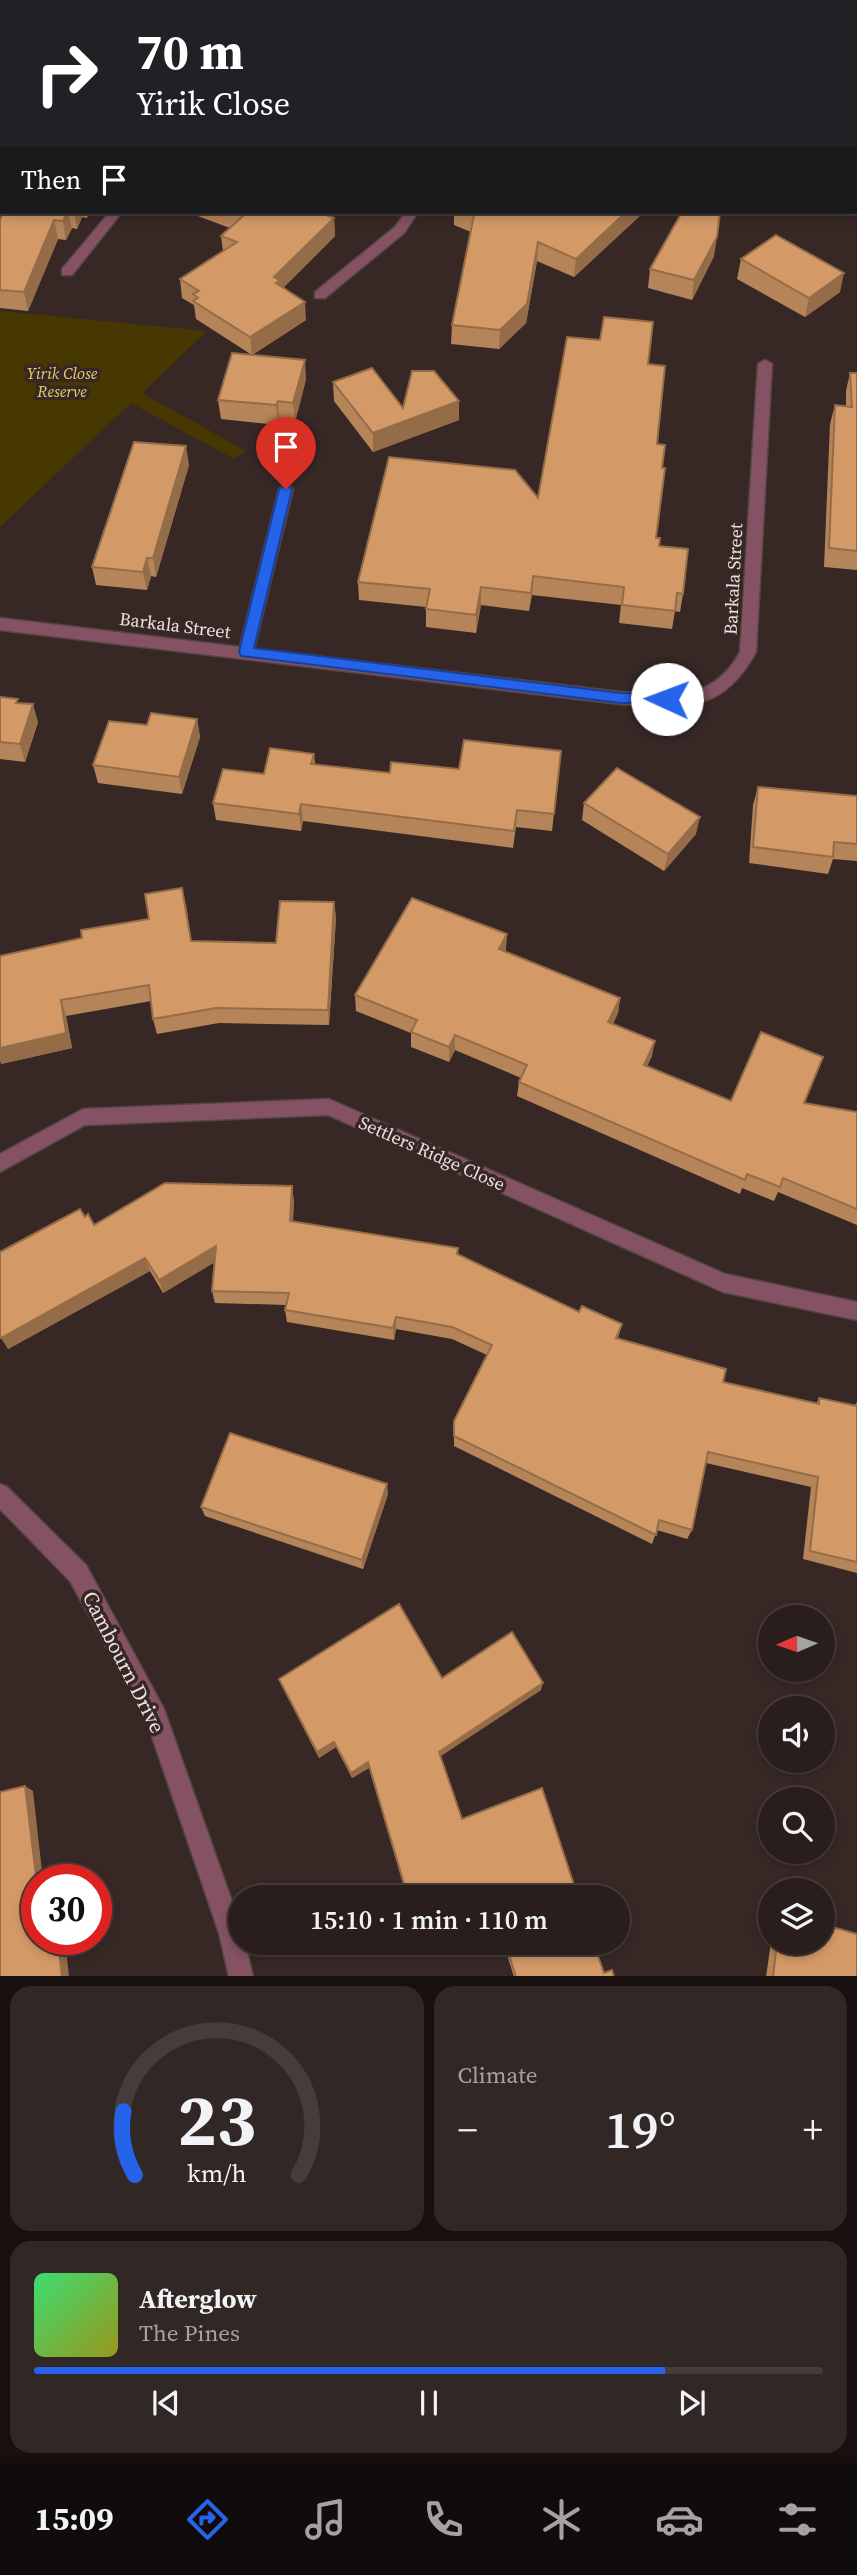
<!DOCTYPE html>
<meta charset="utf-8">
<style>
body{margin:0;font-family:"Source Serif 4",serif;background:#312725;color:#f1f3f6;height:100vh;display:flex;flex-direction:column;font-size:26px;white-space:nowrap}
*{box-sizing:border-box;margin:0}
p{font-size:23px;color:#a5a2a3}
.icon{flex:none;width:38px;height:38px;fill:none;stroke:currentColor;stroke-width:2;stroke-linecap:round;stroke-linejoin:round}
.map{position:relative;height:1976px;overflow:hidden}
.details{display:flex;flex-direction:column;gap:10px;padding:10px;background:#17100f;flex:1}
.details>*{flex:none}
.banner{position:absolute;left:0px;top:0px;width:858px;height:214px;box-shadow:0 4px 10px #0003,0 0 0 2px #453c3b;background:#202124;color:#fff;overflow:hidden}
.needle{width:46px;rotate:268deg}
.fabs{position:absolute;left:758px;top:1605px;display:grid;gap:14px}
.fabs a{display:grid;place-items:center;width:77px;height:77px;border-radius:50%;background:#291e1c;box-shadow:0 4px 10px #0003,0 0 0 2px #453c3b;font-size:35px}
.speed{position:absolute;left:21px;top:1864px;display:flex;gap:14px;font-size:35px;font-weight:700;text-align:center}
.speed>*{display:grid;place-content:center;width:91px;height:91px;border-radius:50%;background:#291e1c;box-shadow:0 4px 10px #0003,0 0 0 2px #453c3b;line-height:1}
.speed .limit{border:10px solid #d22;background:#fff;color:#111}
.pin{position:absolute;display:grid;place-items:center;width:60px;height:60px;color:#fff;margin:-72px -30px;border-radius:50% 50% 50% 0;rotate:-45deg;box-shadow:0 0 7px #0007}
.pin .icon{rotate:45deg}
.me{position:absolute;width:77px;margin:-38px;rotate:272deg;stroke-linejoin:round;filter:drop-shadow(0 0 5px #0008)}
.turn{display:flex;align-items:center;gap:24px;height:147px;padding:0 21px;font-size:32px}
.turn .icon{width:91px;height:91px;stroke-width:2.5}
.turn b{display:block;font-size:49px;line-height:60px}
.then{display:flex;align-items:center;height:66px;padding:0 21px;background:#0003;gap:14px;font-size:26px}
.big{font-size:52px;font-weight:600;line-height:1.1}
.details .widget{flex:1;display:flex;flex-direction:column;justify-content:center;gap:10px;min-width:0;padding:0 24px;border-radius:21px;background:#312725}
.details .dial{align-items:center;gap:0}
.dial svg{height:182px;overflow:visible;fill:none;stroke:#453c3b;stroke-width:7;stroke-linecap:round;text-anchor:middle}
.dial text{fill:#f1f3f6;stroke:none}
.song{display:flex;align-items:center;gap:21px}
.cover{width:84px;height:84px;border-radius:10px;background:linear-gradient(135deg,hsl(140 70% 55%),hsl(60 70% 35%))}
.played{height:7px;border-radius:4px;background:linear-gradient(90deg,#2563eb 80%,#453c3b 80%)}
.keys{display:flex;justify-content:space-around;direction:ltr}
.heat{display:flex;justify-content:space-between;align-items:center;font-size:38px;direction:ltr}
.details .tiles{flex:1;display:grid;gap:10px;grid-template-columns:1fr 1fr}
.widget:last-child{grid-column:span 2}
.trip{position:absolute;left:228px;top:1885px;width:402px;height:70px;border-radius:35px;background:#291e1c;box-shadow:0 4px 10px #0003,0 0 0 2px #453c3b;font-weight:600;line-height:70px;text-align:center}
.tab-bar{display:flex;height:112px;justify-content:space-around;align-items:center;background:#100c0b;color:#a5a2a3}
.tab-bar .icon{width:49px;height:49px}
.tab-bar .selected{color:#2563eb}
.tab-bar b{font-size:32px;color:#f1f3f6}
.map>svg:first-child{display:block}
.green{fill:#463800}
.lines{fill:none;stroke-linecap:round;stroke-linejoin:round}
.lane-casing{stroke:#544543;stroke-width:3}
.street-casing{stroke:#544543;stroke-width:3}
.secondary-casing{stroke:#544543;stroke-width:3}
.lane{fill:#845263;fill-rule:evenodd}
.street{fill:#845263;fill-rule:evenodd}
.secondary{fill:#b56682;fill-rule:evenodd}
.rail{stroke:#8a7d7b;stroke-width:3.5;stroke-dasharray:8 3.5;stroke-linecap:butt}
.wall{fill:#b58459}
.shaded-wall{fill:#946c48}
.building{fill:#d39a67;stroke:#946c48;stroke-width:2}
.route{fill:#2563eb;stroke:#184099;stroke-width:2}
.labels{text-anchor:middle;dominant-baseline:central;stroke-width:7;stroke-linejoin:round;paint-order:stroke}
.far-park-label{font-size:16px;font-style:italic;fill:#ebce68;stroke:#372826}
.street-label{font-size:18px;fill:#ebe0de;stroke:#372826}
.near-street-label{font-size:21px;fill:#ebe0de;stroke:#372826}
</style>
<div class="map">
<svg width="857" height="1977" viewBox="0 0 857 1977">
<rect width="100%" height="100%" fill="#372826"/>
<path class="green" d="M0,311L207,331L142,393L246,451L234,459L131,403L0,527Z"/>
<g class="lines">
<g class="lane-casing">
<g id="lane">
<path d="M346,0H358L346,2Z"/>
<path d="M110,212H122L72,275H62V269Z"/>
<path d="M406,212H418L404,233L325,298H315V292L395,227Z"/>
</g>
</g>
<g class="street-casing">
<g id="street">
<path d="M765,360L772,364L756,652C721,715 684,707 620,704L0,630V618L240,647L279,489L286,484L293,489L254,649L620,692C671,695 712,703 740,652L758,364Z"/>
<path d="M329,1099L725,1274L857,1302V1320L723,1292L328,1115L85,1125L0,1172V1154L83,1109Z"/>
<path d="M0,1484L7,1487L86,1565L164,1709L240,1924V1942H245L253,1977H229L219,1933L147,1722L70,1581L0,1509Z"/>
</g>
</g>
<g class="secondary-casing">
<g id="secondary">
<path d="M397,0H416L417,2H399Z"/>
<path d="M856,140L857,141V149L856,148Z"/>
</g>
</g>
<use href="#lane" class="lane"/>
<use href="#street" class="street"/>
<use href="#secondary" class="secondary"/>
<g class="rail">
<path d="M657,0L661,2"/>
<path d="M685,0L690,2"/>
</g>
</g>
<g class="wall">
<path d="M4,212H89L87,218L82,217L77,229L72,228L66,240L58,239L28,311L0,308V219Z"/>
<path d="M187,212H336L331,217L334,218L335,236L283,288L306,320L252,355L196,319L194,305L182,298L180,279L223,251L221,236L230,228Z"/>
<path d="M454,212H644L574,277L537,261L526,323L499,349L451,344L452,325L471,232L454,225Z"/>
<path d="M714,256L692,300L648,288L650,269Z"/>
<path d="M741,259L840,292L805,317L737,279Z"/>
<path d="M648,364L657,444L662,468L656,538L659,546L683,594L680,612L675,611L672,629L619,623L621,605L532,595L529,611L481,605L476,633L426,627V607L359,600L358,582L538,498Z"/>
<path d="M850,373H857V570L824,567L830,424L835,405L846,406V391Z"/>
<path d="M306,379L295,422L279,420L278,425L221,419L218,400Z"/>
<path d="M333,382L403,408L459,420L373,452L334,401Z"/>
<path d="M189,465L156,577L151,576L147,590L96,585L92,567Z"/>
<path d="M0,697L19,703L38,722L25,762L0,759Z"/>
<path d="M197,719L200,737L182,794L98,783L93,765Z"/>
<path d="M561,751L552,831L516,827L513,848L303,821L301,831L216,820L213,803L264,774L314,754L315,765L390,773L459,769Z"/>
<path d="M758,787L857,796V861L833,859L828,874L749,863L753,805Z"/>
<path d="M584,803L696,834L664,871L582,820Z"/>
<path d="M334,902L336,918L329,1025L219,1023L157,1034L153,1019L151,1001L66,1016L72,1048L1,1064L82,938L149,919L186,904L191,941L276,943Z"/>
<path d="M507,934L505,952L620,998L618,1013L613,1024L652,1056L647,1066L731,1101L804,1103L857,1112V1225L778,1192L774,1201L742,1188L740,1194L517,1096L519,1082L521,1078L455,1050L449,1062L411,1047V1033L356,1011L355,995Z"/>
<path d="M294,1200L293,1221L458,1254L579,1312L622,1324L618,1338L723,1382L816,1404L819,1398L855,1405L857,1402V1573L803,1559L811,1487L706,1463L692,1530L687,1539L657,1530L652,1544L454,1446V1421L487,1355L452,1339L396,1329L394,1340L287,1322L285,1310L286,1305L215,1303L212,1291L215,1262L163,1293L150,1271L8,1349L85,1217L94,1225Z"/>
<path d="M388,1494L363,1569L205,1516L201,1507Z"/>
<path d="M442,1678L541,1690L440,1756L462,1819L578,1897H488L486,1890L469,1897H407L369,1768L352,1778L336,1747L319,1758L279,1679Z"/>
<path d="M503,1942H593L604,1973L614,1977H514Z"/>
<path d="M771,1942H822L857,1977H766Z"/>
</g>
<g class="shaded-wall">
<path d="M67,212H68L72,228L66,240L63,221Z"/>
<path d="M74,212H81L82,217L77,229Z"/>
<path d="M318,212H336L319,230Z"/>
<path d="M626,212H644L574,277L576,259Z"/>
<path d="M334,218L335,236L281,290V299L274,277Z"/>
<path d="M54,220L58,239L28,311L24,292Z"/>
<path d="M717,237L714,256L692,300L694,280Z"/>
<path d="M538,242L537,261L526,323L499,349L500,330Z"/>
<path d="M844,273L840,292L805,317L809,298Z"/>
<path d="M305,302L306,320L252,355L250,337Z"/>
<path d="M305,360L306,379L295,422L293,403Z"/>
<path d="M278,401L279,420L278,425L276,405Z"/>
<path d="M459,401V420L373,452V433Z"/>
<path d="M186,446L189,465L156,577L153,558Z"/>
<path d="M147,558L151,576L147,590L143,572Z"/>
<path d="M533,576L532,595L529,611L531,593Z"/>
<path d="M481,587V605L476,633V615Z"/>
<path d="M33,704L38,722L25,762L20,744Z"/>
<path d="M197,719L200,737L182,794L179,777Z"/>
<path d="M301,804L303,821L301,831L299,814Z"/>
<path d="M700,817L696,834L664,871L668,854Z"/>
<path d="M334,902L336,918L329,1025L328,1010Z"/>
<path d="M507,934L506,950L498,965L499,949Z"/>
<path d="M620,998L618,1013L606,1037L608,1022Z"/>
<path d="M61,1000L66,1016L72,1048L1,1064L0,1061V1048Z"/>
<path d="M455,1035V1050L449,1062V1047Z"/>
<path d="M655,1041L652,1056L641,1079L644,1065Z"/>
<path d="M292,1186L294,1200L292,1234L290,1221Z"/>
<path d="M216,1246L220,1259L163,1293L159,1280Z"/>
<path d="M145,1258L150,1271L8,1349L1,1338Z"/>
<path d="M396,1317V1329L394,1340L393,1328Z"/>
<path d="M387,1484L388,1494L363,1569L362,1560Z"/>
<path d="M543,1683L541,1690L438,1758L439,1752Z"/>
<path d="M334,1742L336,1747L319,1758L317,1752Z"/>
<path d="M368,1762L369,1768L352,1778L351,1773Z"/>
<path d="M25,1786L33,1791L43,1880H37V1884Z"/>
<path d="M487,1887L486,1890L469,1897H462Z"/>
<path d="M58,1939H65L69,1977H62Z"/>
</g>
<g class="building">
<path d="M4,212H67L63,221L54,220L24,292L0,290V219Z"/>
<path d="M233,212H318L334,218L274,277L280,280L276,283L305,302L250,337L193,301L198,298L193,294L199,291L180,279L237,242L221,236L243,216Z"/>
<path d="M468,212H626L576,259L538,242L527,304L500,330L452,325L474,215Z"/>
<path d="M682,212H720L717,237L694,280L650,269Z"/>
<path d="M776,235L844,273L809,298L741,259Z"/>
<path d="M604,317L653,322L648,364L665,366L657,444L665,445L662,468H665L656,538H660L659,546L688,549L683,594L677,593L675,611L622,605L624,587L533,576L531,593L481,587L476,615L426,609L430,589L358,582L389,457L515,470L538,498L567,337L600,340Z"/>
<path d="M232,353L305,360L293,403L278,401L276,405L218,400Z"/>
<path d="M372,368L403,408L412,371H434L459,401L373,433L333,382Z"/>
<path d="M850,373H857V551L829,548L835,405L852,407Z"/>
<path d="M134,442L186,446L153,558H147L143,572L92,567Z"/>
<path d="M0,697L18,699L16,703L33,704L20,744L0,742Z"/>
<path d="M151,713L197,719L179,777L93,765L109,721L147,725Z"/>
<path d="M464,740L561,751L554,814L517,810L514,831L301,804L299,814L213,803L223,769L264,774L270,748L314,754L311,764L390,773L391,762L459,769Z"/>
<path d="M617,768L700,817L668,854L584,803Z"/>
<path d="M758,787L857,796V844L834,842L833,857L753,847Z"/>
<path d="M182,888L191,941L276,943L280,901L334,902L328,1010L216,1008L153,1019L149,985L61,1000L66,1033L0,1048V956L82,938L81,930L149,919L145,894Z"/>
<path d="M412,898L507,934L499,949L620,998L608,1022L655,1041L644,1065L731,1101L761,1032L823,1057L804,1103L857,1112V1209L783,1178L780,1187L747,1174L745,1180L519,1082L527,1065L455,1035L449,1047L411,1032L417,1020L355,995Z"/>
<path d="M165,1183L292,1186L290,1221L458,1248L457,1254L579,1312L582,1306L622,1324L616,1338L726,1369L723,1382L819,1404V1398L857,1406V1562L810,1551L818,1477L708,1452L692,1530L659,1520L656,1535L454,1436V1421L492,1345L452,1327L396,1317L393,1328L285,1310L289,1293L212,1291L216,1246L159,1280L145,1258L1,1338L0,1335V1252L80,1209L85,1217L88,1214L94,1225Z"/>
<path d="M230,1433L387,1484L362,1560L201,1507Z"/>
<path d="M399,1604L442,1678L512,1632L543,1683L439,1752L462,1819L542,1788L578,1897H490L487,1887L462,1897H408L368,1762L351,1773L334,1742L317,1752L279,1679Z"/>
<path d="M25,1786L37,1884V1939H58L62,1977H0V1792Z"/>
<path d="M822,1924L857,1934V1977H773L777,1942H822Z"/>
<path d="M505,1942H593L604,1973L612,1970L614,1977H516Z"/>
</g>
<path class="route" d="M286,485L292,489L254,648L620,693L667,694L672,696V703H620L241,656L239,652L279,489Z"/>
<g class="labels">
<g class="far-park-label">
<text x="62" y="373">Yirik Close<tspan x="62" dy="18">Reserve</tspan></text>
</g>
<g class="street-label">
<text transform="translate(733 579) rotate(-87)">Barkala Street</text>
<text transform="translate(175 625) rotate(7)">Barkala Street</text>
<text transform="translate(432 1153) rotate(24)">Settlers Ridge Close</text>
</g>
<g class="near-street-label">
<text transform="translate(124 1662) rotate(63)">Cambourn Drive</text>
</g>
</g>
</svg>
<div class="fabs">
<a><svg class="needle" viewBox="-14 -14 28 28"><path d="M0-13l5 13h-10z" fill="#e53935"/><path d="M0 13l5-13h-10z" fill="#a5a2a3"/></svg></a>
<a><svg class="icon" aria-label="sound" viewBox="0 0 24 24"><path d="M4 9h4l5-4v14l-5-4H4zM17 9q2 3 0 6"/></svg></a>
<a><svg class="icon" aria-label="search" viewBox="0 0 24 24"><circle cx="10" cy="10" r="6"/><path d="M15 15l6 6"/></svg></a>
<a><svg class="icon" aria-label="layers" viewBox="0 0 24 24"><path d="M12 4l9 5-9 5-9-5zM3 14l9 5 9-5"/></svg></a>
</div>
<div class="speed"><div class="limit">30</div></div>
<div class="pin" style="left:286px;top:489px;background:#d93025"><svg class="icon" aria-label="arrive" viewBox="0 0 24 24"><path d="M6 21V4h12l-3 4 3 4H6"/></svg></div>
<svg class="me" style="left:667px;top:699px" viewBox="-20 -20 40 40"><circle r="19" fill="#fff"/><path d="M0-13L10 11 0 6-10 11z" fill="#2563eb"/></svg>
<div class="trip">15:10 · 1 min · 110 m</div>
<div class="banner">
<div class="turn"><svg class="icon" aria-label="right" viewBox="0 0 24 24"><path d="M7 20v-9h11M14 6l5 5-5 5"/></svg><div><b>70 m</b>Yirik Close</div></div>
<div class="then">Then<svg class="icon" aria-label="arrive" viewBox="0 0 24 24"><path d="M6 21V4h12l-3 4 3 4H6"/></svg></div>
</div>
</div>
<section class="details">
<div class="tiles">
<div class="widget dial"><svg viewBox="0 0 100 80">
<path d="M14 69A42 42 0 1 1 86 69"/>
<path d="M14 69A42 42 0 0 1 9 41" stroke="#2563eb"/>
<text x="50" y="56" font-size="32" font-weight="700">23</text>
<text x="50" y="72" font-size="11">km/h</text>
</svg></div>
<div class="widget"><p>Climate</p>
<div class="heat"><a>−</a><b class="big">19°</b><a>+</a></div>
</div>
<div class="widget">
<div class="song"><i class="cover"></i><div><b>Afterglow</b><p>The Pines</p></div></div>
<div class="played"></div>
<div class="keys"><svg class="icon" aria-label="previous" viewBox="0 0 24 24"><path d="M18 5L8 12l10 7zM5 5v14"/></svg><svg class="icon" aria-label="pause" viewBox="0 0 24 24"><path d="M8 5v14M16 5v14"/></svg><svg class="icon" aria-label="next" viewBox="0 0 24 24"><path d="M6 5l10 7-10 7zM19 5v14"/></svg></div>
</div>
</div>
</section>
<nav class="tab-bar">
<b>15:09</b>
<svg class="icon selected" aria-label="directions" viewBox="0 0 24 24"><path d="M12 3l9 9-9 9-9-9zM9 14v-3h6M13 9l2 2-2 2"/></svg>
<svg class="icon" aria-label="music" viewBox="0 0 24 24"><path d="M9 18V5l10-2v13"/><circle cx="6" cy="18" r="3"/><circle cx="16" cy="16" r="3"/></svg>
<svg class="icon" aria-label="phone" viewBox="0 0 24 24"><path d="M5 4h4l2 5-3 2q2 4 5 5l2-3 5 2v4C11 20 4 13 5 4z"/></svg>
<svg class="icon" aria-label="climate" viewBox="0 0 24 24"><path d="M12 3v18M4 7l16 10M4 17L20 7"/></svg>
<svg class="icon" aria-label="car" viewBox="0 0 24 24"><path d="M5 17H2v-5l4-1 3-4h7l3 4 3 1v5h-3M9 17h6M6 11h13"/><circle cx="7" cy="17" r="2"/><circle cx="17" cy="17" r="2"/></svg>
<svg class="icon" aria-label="filters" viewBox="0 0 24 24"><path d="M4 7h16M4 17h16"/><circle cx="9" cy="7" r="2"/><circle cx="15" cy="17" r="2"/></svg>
</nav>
